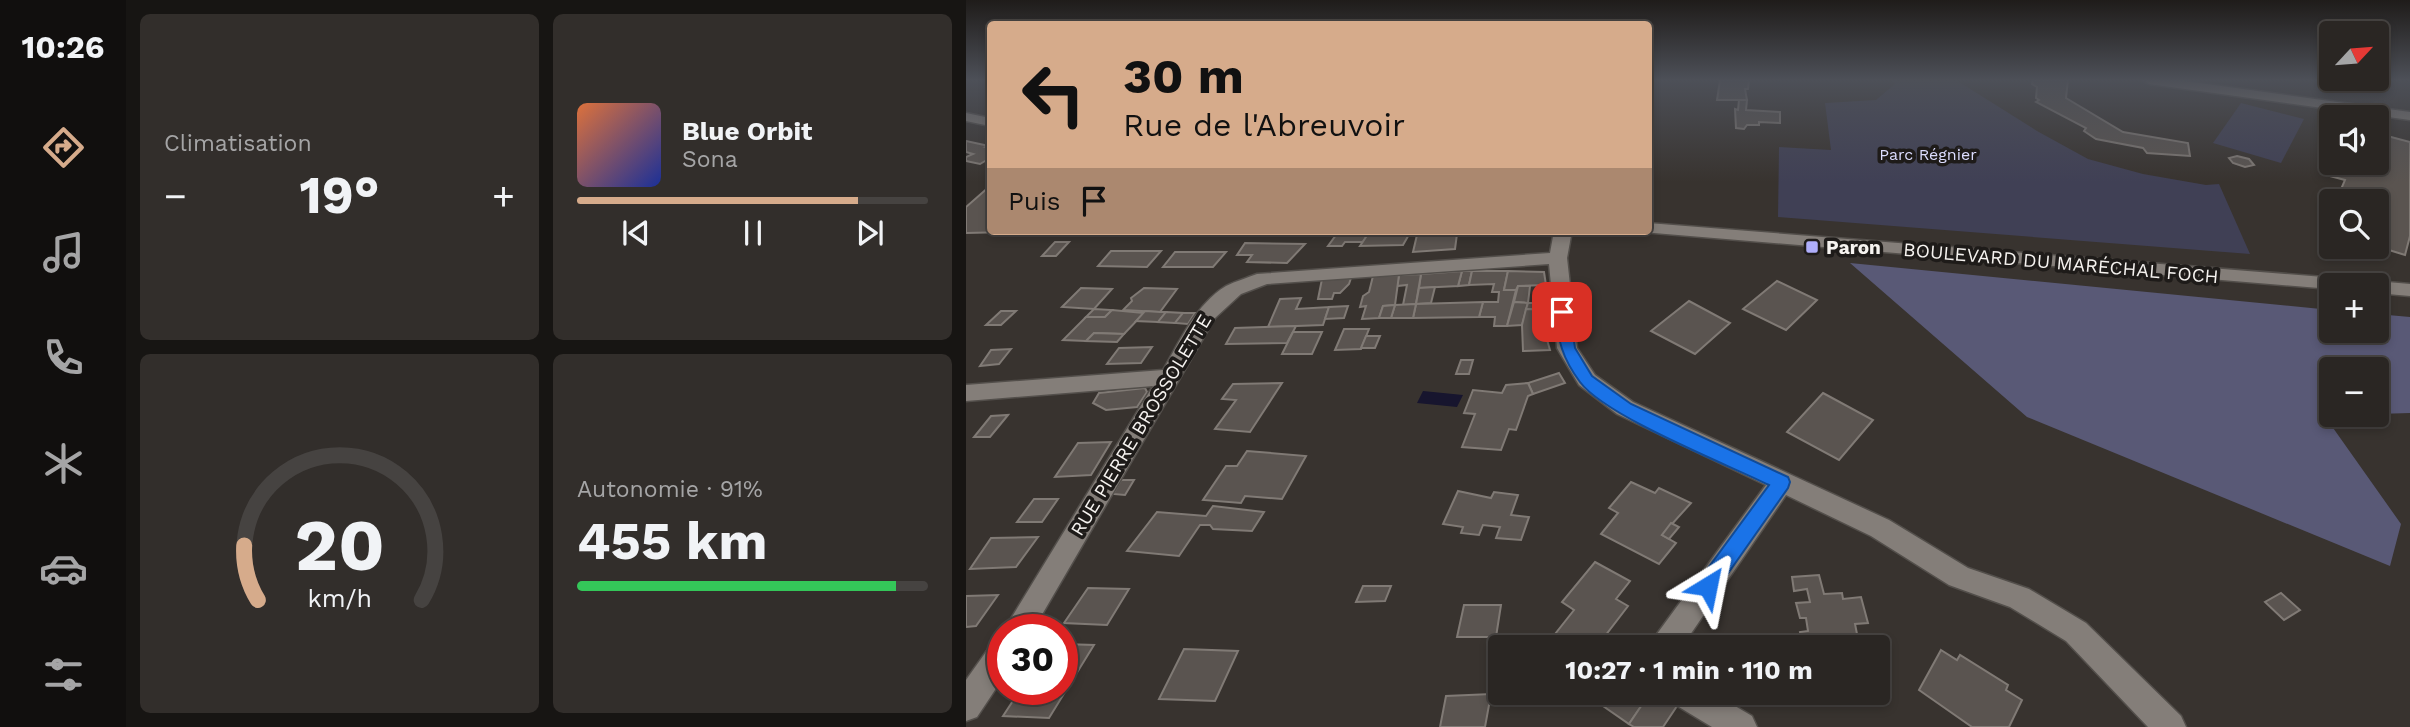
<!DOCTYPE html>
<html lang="fr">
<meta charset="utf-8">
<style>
body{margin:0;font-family:"Work Sans",sans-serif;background:#322e2b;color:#f1f3f6;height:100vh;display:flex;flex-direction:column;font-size:26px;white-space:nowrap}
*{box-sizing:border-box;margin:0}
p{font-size:23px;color:#a5a5a6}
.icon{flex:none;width:38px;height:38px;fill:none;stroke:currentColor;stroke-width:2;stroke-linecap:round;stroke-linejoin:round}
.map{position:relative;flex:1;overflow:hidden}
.sheet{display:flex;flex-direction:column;gap:14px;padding:14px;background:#171513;width:840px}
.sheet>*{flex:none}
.banner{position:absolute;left:21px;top:21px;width:665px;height:214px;border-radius:7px;box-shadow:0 4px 10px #0003,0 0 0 2px #464341;background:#d6ab8b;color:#111;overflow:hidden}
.needle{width:46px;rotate:64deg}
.controls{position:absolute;left:1353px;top:21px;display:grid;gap:14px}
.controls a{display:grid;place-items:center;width:70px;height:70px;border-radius:7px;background:#2a2623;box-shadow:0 4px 10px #0003,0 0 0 2px #464341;font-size:35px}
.speed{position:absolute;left:21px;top:614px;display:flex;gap:14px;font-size:35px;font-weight:700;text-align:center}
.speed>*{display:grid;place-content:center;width:91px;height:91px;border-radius:50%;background:#2a2623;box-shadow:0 4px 10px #0003,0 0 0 2px #464341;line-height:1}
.speed .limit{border:10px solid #d22;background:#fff;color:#111}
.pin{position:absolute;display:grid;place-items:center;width:60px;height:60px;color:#fff;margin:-30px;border-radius:14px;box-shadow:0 4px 10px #0006}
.me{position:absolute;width:77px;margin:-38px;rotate:35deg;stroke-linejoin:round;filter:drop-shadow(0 0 5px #0008)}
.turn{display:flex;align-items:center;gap:24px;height:147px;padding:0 21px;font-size:32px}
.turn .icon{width:91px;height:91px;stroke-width:2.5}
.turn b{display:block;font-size:49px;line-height:60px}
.then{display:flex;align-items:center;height:66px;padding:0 21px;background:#0003;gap:14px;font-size:26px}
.big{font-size:52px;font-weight:700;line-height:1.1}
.sheet .tile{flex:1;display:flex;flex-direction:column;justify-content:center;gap:10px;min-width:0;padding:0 24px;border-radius:10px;background:#322e2b}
.sheet .dial{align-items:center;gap:0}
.dial svg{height:182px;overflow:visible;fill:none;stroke:#464341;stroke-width:7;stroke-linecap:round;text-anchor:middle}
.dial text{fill:#f1f3f6;stroke:none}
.song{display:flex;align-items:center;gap:21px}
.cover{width:84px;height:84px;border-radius:10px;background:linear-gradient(135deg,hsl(20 70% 55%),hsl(230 70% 35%))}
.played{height:7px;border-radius:4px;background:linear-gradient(90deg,#d6ab8b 80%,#464341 80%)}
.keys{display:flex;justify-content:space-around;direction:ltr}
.heat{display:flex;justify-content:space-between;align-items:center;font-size:38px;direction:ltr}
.charge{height:10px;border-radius:5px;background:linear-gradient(90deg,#34c759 91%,#464341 0)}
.sheet .tiles{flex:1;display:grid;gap:14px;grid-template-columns:repeat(2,1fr)}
.trip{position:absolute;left:522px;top:635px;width:402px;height:70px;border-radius:7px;background:#2a2623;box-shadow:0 4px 10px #0003,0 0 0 2px #464341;font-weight:700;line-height:70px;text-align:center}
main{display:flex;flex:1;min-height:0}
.dock{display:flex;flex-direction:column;width:126px;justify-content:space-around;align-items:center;background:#110f0e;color:#a5a5a6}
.dock .icon{width:49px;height:49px}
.dock .current{color:#d6ab8b}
.dock b{font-size:32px;color:#f1f3f6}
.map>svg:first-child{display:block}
.green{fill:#404055}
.forest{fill:#595976}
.water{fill:#17152e}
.building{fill:#5a5450;stroke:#807a75;stroke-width:2}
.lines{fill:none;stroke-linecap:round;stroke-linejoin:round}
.minor-casing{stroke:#534f4b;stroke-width:3}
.tertiary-casing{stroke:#534f4b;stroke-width:3}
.minor{fill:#847e79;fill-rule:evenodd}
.tertiary{fill:#847e79;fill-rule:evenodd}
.route{fill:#1a73e8;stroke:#114b97;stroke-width:2}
.poi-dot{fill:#afaefa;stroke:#1e1b19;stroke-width:2.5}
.labels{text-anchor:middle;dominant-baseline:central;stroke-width:7;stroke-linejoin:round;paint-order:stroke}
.far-park-label{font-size:16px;fill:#dcddff;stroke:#1e1b19}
.poi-label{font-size:19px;font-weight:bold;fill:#f6f3f0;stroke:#1e1b19;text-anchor:start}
.street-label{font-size:19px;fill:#f6f3f0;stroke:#1e1b19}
</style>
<main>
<nav class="dock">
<b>10:26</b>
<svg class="icon current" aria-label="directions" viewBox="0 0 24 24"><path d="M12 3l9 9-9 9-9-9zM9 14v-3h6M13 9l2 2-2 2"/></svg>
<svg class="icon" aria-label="music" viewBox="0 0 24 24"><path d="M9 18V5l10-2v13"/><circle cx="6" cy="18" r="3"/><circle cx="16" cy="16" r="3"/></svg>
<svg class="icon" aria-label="phone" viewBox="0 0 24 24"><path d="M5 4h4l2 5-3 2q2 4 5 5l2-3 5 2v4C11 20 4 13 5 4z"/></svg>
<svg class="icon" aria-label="climate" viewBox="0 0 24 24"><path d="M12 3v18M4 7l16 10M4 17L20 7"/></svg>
<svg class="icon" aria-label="car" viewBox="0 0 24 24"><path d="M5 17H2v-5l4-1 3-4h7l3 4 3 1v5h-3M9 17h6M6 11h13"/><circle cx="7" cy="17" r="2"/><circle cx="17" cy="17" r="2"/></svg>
<svg class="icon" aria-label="filters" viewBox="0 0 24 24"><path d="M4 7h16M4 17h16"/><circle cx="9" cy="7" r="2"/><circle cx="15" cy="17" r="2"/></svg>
</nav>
<section class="sheet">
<div class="tiles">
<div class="tile"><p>Climatisation</p>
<div class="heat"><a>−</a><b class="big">19°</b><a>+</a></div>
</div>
<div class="tile">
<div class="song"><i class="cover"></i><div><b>Blue Orbit</b><p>Sona</p></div></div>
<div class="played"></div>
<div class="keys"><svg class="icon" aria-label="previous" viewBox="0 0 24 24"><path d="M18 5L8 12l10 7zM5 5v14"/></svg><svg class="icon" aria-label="pause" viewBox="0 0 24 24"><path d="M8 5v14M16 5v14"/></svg><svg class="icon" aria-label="next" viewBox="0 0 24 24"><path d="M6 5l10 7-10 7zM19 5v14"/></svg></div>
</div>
<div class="tile dial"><svg viewBox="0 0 100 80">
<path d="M14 69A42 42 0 1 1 86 69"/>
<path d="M14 69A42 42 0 0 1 8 45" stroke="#d6ab8b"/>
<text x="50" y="56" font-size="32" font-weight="700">20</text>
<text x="50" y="72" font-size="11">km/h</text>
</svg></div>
<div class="tile"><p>Autonomie · 91%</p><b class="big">455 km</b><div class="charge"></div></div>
</div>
</section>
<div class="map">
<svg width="1444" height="727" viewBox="0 0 1444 727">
<rect width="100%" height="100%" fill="#38332f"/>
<g class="green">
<path d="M926,80H990L1071,131L1122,159L1177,174L1240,185L1253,184L1284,254L812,217L813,147L865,150L859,103L910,100L929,84Z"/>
<path d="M1275,103L1338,119L1315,163L1247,143Z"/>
</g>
<path class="forest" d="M884,263L1365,310V331H1410L1411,314L1444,317V413L1411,414L1410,369H1365V425L1435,524L1424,566L1061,417Z"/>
<path class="water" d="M457,391L497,395L491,407L451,403Z"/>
<g class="building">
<path d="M754,80H783L782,89H779L781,100H751Z"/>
<path d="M1067,80H1102L1100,98L1157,132L1222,143L1224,156L1181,153L1177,148L1130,139L1118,131L1120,128L1070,102L1073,100L1070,98L1071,87L1066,84Z"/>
<path d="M773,100H781L780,110L814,112V123L793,122V125H781L778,129L770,128L769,109L772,110Z"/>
<path d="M1410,133L1444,142V236L1439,255L1410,246V201H1370L1379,180L1364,176L1370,163H1410Z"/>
<path d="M0,141L23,146L20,147L24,148V158L14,164L0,161V157L7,154L0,152Z"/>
<path d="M1271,156L1283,159L1288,165L1279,167L1267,163L1263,158Z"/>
<path d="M24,186V231H86L0,233V207Z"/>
<path d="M373,231H404L397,242H379L376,246H362Z"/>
<path d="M404,231H445L437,245L394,246Z"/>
<path d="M470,233L491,234L489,249L447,252L451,235Z"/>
<path d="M89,242H103L90,256H76Z"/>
<path d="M279,243L339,244L321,263L281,262L286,255H271Z"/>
<path d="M145,251H195L181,267L132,266Z"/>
<path d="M209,252H260L247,267H197Z"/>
<path d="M496,271H506L503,285L492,286Z"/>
<path d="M496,271L492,286L453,288L455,274Z"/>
<path d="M506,271H542L538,290H550L541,326H528L529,317H513L517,302H532L533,292H526L528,284L503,285Z"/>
<path d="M542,271L578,272L580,285L552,286L550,290H538Z"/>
<path d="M455,274L450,304L437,305L441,285L431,286L433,275Z"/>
<path d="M433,275L429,305L417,306L413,318L396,319L400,306L394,307L397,296L403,292L407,276Z"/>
<path d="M385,278L383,284L374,293H368L366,299H352L356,279Z"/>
<path d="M811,281L851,300L820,330L777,309Z"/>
<path d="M552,286H564L562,303L548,302Z"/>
<path d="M469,287L465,303L450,304L453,288Z"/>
<path d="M115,288L146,289L128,309L96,307Z"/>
<path d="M178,288L211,289L194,312L157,310L166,301L165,298Z"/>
<path d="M335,298L330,309L363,307L357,325L302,327L314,299Z"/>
<path d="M723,301L764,323L729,354L685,331Z"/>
<path d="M517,302L513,317L447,318L450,304Z"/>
<path d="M548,302L562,303L556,325L541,326Z"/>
<path d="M562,303H580V310L560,309Z"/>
<path d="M450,304L447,318H425L429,305Z"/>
<path d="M429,305L425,318H413L417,306Z"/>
<path d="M382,306L378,318L359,319L363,307Z"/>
<path d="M128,309L146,310L139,317H120Z"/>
<path d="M560,309L580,310V336L584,350L557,351L556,325Z"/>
<path d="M146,310L178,313L158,334L128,333L120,341L97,340L120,317H139Z"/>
<path d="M35,311H50L35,325H20Z"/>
<path d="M179,311L194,312H200L192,322L170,321Z"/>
<path d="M200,312L217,313L209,323L192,322Z"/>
<path d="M217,313H229L222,324L209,323Z"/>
<path d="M330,326L321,343L260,344L269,328Z"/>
<path d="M378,329H403L395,349L369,350Z"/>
<path d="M327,332H356L346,354H316Z"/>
<path d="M128,333L158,334L151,342L120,341Z"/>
<path d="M400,336H414L409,348H395Z"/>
<path d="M186,347L175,363L141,364L153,348Z"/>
<path d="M45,349L33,364L14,366L25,350Z"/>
<path d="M495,360H507L503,374H490Z"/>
<path d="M593,373L599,383L567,394L562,383Z"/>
<path d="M316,383L284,432L249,429L270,400L256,399L267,384Z"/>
<path d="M562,383L567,394L562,396L550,430L543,429L535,450L496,447L509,414L498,413L507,390L536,393L540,385Z"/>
<path d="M179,388L181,392L171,407L140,410L127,403L133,393Z"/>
<path d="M857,393L907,420L873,460L821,432Z"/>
<path d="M42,415L24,437H8L25,416Z"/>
<path d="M145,442L125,475L89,477L112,443Z"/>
<path d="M281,451L340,456L316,499L279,496L275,503L237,500L260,466H271Z"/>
<path d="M155,480H168L159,495L147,494Z"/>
<path d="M665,482L689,493L693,488L725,503L696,535L710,543L693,564L635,534L652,513L643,508Z"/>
<path d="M492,491L525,498L528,492L552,495L545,515L563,517L555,540L530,538L534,527L517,525L513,535L495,533L497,527L477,524Z"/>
<path d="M68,499H92L76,522H51Z"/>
<path d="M247,506L298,512L286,531L247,529L244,525H234L213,556L161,551L191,512L240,516Z"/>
<path d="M705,523L713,527L703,539L696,535Z"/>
<path d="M72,537L50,567L4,569L25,538Z"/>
<path d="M629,562L664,581L650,599L662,606L636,640L641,643L638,648H578L608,610L596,602Z"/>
<path d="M853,575L858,594L876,593L877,599L895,597L902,623L889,624L892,639L874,641L876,648H837L834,632L842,631L840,618H834L830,603L844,602L841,589L828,591L826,577Z"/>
<path d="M397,586H425L419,601L390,602Z"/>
<path d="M122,588L163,589L141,625L98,623Z"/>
<path d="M1315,593L1334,610L1318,620L1299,602Z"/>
<path d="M32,595L10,626L0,627V596Z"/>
<path d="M498,605H535L530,637H491Z"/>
<path d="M96,644L128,645L83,718L37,716L54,690H96Z"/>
<path d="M218,649L272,651L249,701L193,699Z"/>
<path d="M975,650L991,660L994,655L1042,685L1040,690L1056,700L1043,727H1006L953,690Z"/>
<path d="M646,693H684L663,724L637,706Z"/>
<path d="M684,693H696L713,703L697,727H668L663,724Z"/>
<path d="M525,694L519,727H474L480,696Z"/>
</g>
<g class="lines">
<g class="minor-casing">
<g id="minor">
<path d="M1176,80H1212L1444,112V120L1183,84Z"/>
<path d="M588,231H606L601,258L611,348L629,375L667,402L923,520L1002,568L1063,589L1120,623L1215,716L1220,727H1182L1100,641L1044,607L983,585L905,536L820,495L715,648H684L688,638L800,485L651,414L613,385L591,348L583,264L301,284L275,294L249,318L67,630H38L187,386L0,401V385L197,370C214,341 230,304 260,286C270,281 281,278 291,274L584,253Z"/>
<path d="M37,638V678L11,717L0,721V680L27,642Z"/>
<path d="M704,693H747L786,716L791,727H746L708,704Z"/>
</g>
</g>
<g class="tertiary-casing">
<g id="tertiary">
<path d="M0,113L24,118V126L0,121Z"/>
<path d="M682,223L1383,279L1392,285H1365V289L676,232L682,231Z"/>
<path d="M1410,281L1444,284V296L1410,293V285H1402Z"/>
</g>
</g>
<use href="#minor" class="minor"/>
<use href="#tertiary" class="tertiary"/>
</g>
<linearGradient id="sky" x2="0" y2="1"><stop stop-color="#1f1c1a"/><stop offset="0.44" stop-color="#4d5058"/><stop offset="1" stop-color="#4d5058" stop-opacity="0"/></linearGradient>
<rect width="1444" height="182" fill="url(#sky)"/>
<path class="route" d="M596,307L604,312L609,348L626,376L665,404L822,477L824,482L822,488L749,592L742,595L734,592L731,586L734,579L803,485C760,464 639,416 614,382C596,358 592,340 589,312Z"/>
<rect class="poi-dot" x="839" y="240" width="14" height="14" rx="3.5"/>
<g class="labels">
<g class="far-park-label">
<text x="962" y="154">Parc Régnier</text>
</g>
<g class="poi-label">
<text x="860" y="247">Paron</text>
</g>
<g class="street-label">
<text transform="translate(1095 263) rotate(5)">BOULEVARD DU MARÉCHAL FOCH</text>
<text transform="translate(175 425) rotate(-59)">RUE PIERRE BROSSOLETTE</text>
</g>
</g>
</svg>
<div class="controls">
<a><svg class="needle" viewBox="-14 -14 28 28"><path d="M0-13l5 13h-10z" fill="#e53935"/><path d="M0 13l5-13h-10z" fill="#a5a5a6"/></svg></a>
<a><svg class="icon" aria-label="sound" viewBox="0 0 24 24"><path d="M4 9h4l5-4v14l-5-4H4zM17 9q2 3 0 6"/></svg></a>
<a><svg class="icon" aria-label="search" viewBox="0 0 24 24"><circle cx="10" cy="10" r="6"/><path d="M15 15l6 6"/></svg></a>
<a>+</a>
<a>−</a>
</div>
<div class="speed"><div class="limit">30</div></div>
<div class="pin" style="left:596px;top:312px;background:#d93025"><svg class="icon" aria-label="arrive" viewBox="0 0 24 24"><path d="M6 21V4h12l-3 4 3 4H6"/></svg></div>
<svg class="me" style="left:742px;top:586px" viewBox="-20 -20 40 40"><path d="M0-17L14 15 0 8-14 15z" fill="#1a73e8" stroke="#fff" stroke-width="4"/></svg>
<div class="trip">10:27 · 1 min · 110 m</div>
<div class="banner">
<div class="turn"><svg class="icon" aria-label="left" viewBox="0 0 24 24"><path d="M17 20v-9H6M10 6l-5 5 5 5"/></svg><div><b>30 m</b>Rue de l'Abreuvoir</div></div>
<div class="then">Puis<svg class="icon" aria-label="arrive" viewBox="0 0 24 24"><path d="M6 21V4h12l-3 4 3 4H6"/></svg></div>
</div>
</div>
</main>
